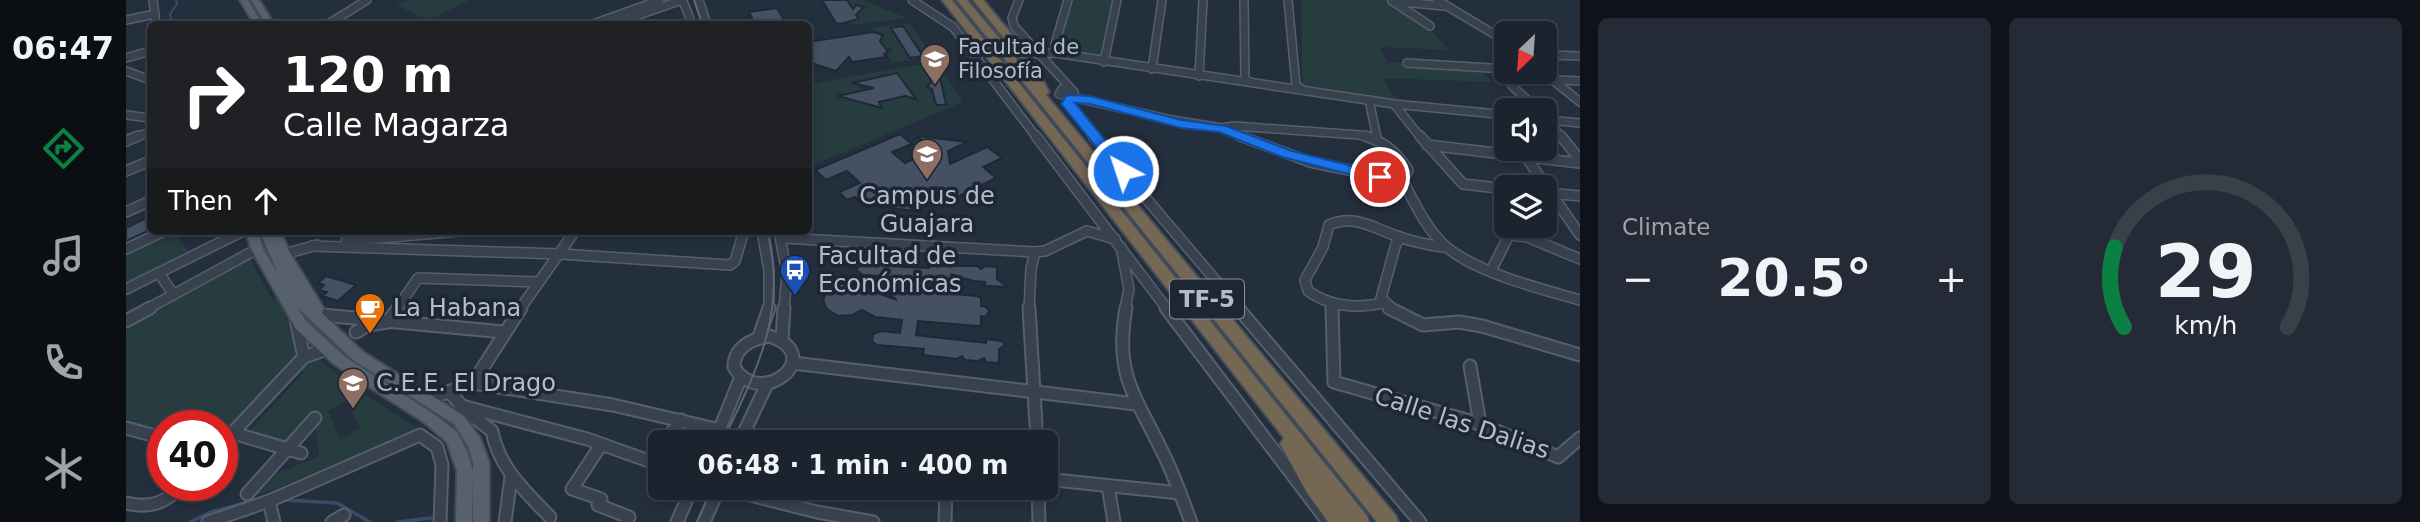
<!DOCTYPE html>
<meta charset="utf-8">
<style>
body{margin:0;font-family:"DejaVu Sans",sans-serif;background:#242b36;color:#f1f3f6;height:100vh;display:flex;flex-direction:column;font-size:26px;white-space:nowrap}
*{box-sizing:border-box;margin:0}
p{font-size:23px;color:#a0a4aa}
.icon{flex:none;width:38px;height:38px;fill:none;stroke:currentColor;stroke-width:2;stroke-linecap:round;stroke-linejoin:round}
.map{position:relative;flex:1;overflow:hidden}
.drawer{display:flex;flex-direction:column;gap:18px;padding:18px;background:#0f1319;width:840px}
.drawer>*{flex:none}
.hud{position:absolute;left:21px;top:21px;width:665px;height:214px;border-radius:10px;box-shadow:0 4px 10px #0003,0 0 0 2px #39404a;background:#202124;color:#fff;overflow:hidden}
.needle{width:46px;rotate:205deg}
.tools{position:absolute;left:1368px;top:21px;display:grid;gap:14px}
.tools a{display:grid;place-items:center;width:63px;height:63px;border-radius:10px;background:#1b232e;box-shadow:0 4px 10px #0003,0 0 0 2px #39404a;font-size:35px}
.speed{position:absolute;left:21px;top:410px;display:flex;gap:14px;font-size:35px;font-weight:700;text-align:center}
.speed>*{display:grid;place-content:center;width:91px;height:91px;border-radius:50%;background:#1b232e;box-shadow:0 4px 10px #0003,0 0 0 2px #39404a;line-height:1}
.speed .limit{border:10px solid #d22;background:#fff;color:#111}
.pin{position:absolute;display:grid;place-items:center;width:60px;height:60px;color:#fff;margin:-30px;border:4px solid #fff;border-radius:50%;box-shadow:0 2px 7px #0007}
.me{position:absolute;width:77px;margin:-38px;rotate:320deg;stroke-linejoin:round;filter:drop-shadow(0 0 5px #0008)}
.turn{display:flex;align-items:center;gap:24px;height:147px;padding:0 21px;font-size:32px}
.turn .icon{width:91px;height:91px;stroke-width:2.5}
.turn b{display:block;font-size:49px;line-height:60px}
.then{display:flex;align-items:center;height:66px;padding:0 21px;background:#0003;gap:14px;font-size:26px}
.big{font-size:52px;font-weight:600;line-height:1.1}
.drawer .widget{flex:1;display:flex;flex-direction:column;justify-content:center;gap:10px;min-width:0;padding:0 24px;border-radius:10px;background:#242b36}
.drawer .dial{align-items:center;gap:0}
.dial svg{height:182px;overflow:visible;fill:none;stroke:#39404a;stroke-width:7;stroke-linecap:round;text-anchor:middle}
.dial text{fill:#f1f3f6;stroke:none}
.heat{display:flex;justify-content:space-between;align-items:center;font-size:38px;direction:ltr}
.drawer .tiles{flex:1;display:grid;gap:18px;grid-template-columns:repeat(2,1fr)}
.trip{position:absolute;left:522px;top:430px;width:410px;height:70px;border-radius:10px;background:#1b232e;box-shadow:0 4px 10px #0003,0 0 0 2px #39404a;font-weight:600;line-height:70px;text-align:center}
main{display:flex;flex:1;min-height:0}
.dock{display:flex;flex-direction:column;width:126px;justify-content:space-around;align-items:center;background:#0b0e12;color:#a0a4aa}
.dock .icon{width:49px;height:49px}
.dock .selected{color:#0b8043}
.dock b{font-size:32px;color:#f1f3f6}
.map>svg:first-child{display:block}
.green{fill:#263c3f;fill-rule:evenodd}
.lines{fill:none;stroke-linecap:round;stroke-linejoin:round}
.stream-far1{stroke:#394c67;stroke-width:2}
.stream{stroke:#394c67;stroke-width:3.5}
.building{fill:#455162;stroke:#1f2835;stroke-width:2}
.minor-far2-casing{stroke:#565f6c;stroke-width:10}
.minor-far1-casing{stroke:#565f6c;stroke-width:12}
.minor-casing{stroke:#565f6c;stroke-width:15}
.major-casing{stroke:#414a57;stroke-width:4}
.highway-casing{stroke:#434c59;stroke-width:4}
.minor-far2{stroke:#38414e;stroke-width:7}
.minor-far1{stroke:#38414e;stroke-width:9}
.minor{stroke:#38414e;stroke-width:11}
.major{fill:#56606e;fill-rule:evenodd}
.highway{fill:#746855;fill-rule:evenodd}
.tram{stroke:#5a6575;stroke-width:2}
.route{fill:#1a73e8;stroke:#114b97;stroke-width:2}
.labels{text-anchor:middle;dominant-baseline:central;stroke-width:7;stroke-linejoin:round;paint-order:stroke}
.far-poi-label{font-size:21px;fill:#b4bcc9;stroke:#1d2633;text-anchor:start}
.shield{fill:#1d2633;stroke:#878f9c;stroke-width:2}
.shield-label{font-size:23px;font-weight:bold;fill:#b4bcc9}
.poi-label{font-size:24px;fill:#b4bcc9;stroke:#1d2633;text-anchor:start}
.street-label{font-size:24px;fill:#b4bcc9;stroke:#1d2633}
</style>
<main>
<nav class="dock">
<b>06:47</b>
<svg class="icon selected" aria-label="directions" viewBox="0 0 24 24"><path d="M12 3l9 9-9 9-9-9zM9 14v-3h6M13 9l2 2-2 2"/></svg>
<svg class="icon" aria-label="music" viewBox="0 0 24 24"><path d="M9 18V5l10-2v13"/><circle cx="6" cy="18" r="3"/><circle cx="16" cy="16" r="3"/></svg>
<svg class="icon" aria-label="phone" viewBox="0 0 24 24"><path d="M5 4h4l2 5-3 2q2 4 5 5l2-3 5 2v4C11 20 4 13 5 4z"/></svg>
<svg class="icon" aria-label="climate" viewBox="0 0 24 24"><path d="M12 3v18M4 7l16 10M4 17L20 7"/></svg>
</nav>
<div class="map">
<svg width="1454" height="522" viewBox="0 0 1454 522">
<rect width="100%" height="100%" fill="#242f3e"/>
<g class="green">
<path d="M281,0H344L302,20L270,5Z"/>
<path d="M721,0H737L780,18L729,25L716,22L733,19L727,9L738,7L731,5L726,8Z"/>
<path d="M945,0H986L974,56L931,50Z"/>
<path d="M1176,0H1261L1301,27L1323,50L1253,47L1261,62L1353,68L1366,82L1256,78L1272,101L1176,86Z"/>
<path d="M783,23L806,56L767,63L760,53L767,51L765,48H759L754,39L758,38L756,35H749L745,28Z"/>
<path d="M810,62L837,102L683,167V84ZM771,73L779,96L753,102L755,107L714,96L736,91L728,82Z"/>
<path d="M47,232L65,254L0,285V255Z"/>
<path d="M123,258L147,300L153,296L172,354L96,434V425H37V432L0,423V326Z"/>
<path d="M191,358L227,387L293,429L142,492L126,496L135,479L193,457L189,419L162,449L119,436L177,373L176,368ZM222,401L234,428L214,439L202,411Z"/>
</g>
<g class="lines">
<path class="stream-far1" d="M46,24L44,14L51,4L50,0"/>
<g class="stream">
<path d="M159,500L211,503L244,522"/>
<path d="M64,522L85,512L127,501"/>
<path d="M272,522L305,518"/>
</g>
</g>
<g class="building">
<path d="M696,0H721L727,9L730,5L738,7L730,15L733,19L714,24L710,23Z"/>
<path d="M651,8L660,24H618L626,18L623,12Z"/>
<path d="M777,26L797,56L784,58L765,28Z"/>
<path d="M747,32L757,35L754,41L762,52L758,54L760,57L726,62L723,57L710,71L682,62V42Z"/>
<path d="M802,67H812L820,105H810L806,89L801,87L805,83Z"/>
<path d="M771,73L790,99L779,96L753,102L756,108L712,96L748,88L726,83Z"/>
<path d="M774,134L786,144L766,152L779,163L807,150L791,136L841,142L822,151L824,164L861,147L876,158L857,167L870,178L825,200L810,187L790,199L778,201L788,211L736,204L729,197L721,200L713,192L734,183L721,171L700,180L689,170Z"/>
<path d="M24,216V230L0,241V228Z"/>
<path d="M758,260L773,261L776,267L803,268V263L816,266H851L855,269L859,266L871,267V279L882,287L859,286V282L847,281L824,274L833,280L794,278V291L851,296L855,298V306L860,307L863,311L860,317L855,316V325L852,326L792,321L790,335L860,343V339L876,341L879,345L873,349V363L860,362L858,358L852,361L839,360L836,356L831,359L797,355L798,349L751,345L746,341L747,334L755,331L774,333L776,320L749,317L736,310L726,315L712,316L701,309L697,301L699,295L704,288L714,284H725L739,292L743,290L771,300L754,287L787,278L737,275L730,270L737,263H752Z"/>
<path d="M200,276L230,285L212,301L196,296L201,292L193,290L198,285L192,283Z"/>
</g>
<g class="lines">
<g class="minor-far2-casing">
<g id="minor-far2">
<path d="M27,0L30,24"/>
<path d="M573,0L581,24"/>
<path d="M786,0L827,27L911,138"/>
<path d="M893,0L886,18L888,26L948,92L942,104L969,138"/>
<path d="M1118,0L1119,79L1124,82"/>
<path d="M1162,0L1170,85L1177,90"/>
<path d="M1311,0L1381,42"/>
<path d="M557,1L566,24"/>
<path d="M1266,1L1318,6"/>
<path d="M1268,2L1304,26"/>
<path d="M0,20L29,14"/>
<path d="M202,24L241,0"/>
<path d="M467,24L534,0"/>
<path d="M487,24L553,1"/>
<path d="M929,53V44L942,0"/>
<path d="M911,54L929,53L1268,104L1381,115"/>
<path d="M1419,55L1454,56"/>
<path d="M0,58L24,51"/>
<path d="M978,62L991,0"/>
<path d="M1281,63L1381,69"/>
<path d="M1026,69L1036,0"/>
<path d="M0,71L24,80"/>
<path d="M1417,72L1454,102"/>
<path d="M1073,76L1077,0"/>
<path d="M1430,80L1454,81"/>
<path d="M1385,85L1412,110"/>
<path d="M945,90L936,89L933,94L1046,120L1096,128"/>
<path d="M1243,100L1251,138"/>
<path d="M1268,104L1295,138"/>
<path d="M0,115L24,118"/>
<path d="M1419,117L1436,138"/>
<path d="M1423,120L1454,123"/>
<path d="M7,138L24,132"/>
<path d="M1118,138L1096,128L1108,126L1233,135L1245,138"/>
</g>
</g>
<g class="minor-far1-casing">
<g id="minor-far1">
<path d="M910,136L1041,309"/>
<path d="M967,136L1114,309"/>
<path d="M1114,136L1184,162L1277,181L1282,170C1271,153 1259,142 1239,136"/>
<path d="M1294,136L1337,184L1381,189"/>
<path d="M1435,136L1454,160"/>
<path d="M0,141L12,136"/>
<path d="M1301,145L1454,163"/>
<path d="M1400,157L1454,235"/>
<path d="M0,171L24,161"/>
<path d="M1277,181C1289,204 1304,237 1327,252C1360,275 1415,289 1454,300"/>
<path d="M1423,193L1454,196"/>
<path d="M0,212L24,201"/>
<path d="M636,231L643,271V309"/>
<path d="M653,231L661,274L658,309"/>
<path d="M656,238L909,252L919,251L961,231L989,239"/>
<path d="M220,241L333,231"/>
<path d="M186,246L434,254L604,265L609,261L618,231"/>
<path d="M995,247L1003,289L999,309"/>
<path d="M0,249L38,231"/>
<path d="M158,254L191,245"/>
<path d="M1365,271L1383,235L1401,237L1454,259"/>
<path d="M33,273L47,294"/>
<path d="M0,289L117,231"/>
<path d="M1206,303V309"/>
<path d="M1257,303C1230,309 1205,307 1182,291L1179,280L1197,247L1203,225C1227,214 1246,227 1268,235C1284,241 1301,245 1318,247"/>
<path d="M21,309L131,249"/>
<path d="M271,309L292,278L413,282"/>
<path d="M394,309L449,231"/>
<path d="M903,309L905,269L909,252"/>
<path d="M1267,309L1255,298L1270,244L1275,238"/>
</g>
</g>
<g class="minor-casing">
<g id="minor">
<path d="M903,308L910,425"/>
<path d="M1000,308C988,374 1009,395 1036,451C1048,474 1056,499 1065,522"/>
<path d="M1040,308L1202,522"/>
<path d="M1112,308L1294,522"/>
<path d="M1206,308L1208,382L1354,424L1432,457L1454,438"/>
<path d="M1263,308L1297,325L1333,322L1356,326L1454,355"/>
<path d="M196,315L378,332"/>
<path d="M170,320L178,357"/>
<path d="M0,321L24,308"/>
<path d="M230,332L242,325L262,322L272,308"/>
<path d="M643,336C703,355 634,411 608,367C608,347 626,339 643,336Z"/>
<path d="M633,337L643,308"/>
<path d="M656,340L658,308"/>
<path d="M667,363L1010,404"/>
<path d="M1344,366L1354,424"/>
<path d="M347,383L487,405L594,430"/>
<path d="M324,393L336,406L461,439L534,465"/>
<path d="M302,399L347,383L395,308"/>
<path d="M325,412L349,418L366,431C373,468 399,491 424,517"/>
<path d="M0,428L37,438"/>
<path d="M107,433L175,453"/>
<path d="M617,435L649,443"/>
<path d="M538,443L555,420"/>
<path d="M588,443L615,377"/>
<path d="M613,443L641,384"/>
<path d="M96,444L178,357L201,349"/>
<path d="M473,448L446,489L475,499L472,505L503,517L500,522"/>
<path d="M919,479L1054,493"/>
<path d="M982,486L988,522"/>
<path d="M597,488L691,512L747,522"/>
<path d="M912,488L913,522"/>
<path d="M121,494L189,418"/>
<path d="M143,501L148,522"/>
<path d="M0,503C25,509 39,503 57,485"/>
<path d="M82,522L143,501L294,435L311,447L316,465L314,522"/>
<path d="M206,522L218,515"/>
<path d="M379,522L385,477"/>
<path d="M551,522L566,488"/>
<path d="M578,522L593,488"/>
<path d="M819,522L820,488"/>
</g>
</g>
<g class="major-casing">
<g id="major">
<path d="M114,0H122L136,24H128Z"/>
<path d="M125,0H133L148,24H140Z"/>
<path d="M120,231H132L137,249L152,274L134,231H154L164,253L198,309L196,313L237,352L338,416L354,438L363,462V522H347V462L342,446L328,424L227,360L171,307L180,321L218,356L309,415L331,432L341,451L347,471L346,522H330L331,471L321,442L299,423L208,364L170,329L125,249Z"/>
</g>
</g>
<g class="highway-casing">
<g id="highway">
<path d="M816,0H826L1241,516L1243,522H1202L1181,493L1157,449L1154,444L1158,438Z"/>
<path d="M831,0H841L903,74L895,59L847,0H857L904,56L923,92L920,95L1270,516L1272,522H1251Z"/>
</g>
</g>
<use href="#minor-far2" class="minor-far2"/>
<use href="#minor-far1" class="minor-far1"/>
<use href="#minor" class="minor"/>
<use href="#major" class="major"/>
<use href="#highway" class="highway"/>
<g class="tram">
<path d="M568,0L576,24"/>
<path d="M596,443C631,369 661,315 642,231"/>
<path d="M571,522L586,488"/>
</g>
</g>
<path class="route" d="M945,95L964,96L1055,120L1100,126L1166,151L1259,174L1261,177L1254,182L1156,157L1093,132L1055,128L964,104L949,103L1002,168L1004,171L997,176L992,174L935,104L940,96Z"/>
<defs>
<g id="university-pin" transform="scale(1.575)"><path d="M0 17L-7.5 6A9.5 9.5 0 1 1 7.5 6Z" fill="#8d6e63" stroke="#1d2633"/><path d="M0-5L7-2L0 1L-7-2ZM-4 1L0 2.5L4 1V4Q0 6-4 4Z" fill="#fff"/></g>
<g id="bus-pin" transform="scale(1.575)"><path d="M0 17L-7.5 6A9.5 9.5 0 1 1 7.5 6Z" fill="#1a4fb4" stroke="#1d2633"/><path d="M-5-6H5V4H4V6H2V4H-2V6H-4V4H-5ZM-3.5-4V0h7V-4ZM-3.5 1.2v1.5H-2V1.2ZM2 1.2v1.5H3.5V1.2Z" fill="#fff"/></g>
<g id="cafe-pin" transform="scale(1.575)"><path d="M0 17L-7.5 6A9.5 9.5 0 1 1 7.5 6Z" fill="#e8710a" stroke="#1d2633"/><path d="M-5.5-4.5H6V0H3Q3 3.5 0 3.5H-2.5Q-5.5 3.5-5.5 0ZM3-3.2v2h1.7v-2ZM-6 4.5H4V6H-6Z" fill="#fff"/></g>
<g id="school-pin" transform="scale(1.575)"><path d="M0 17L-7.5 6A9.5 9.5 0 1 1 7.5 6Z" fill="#8d6e63" stroke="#1d2633"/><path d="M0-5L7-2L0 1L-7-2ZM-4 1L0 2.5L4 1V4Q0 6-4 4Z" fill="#fff"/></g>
</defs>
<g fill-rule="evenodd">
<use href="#university-pin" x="809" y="59"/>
<use href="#university-pin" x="801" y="154"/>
<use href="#bus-pin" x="669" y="270"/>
<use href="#cafe-pin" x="244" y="308"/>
<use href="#school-pin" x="227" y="383"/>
</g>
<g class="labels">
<g class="far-poi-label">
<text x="832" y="47">Facultad de<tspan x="832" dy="24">Filosofía</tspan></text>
</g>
<rect class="shield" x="1044" y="279.5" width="74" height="39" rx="5"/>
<g class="shield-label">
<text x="1081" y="299">TF-5</text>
</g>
<g class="poi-label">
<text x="801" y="196" text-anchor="middle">Campus de<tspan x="801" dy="28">Guajara</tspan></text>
<text x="692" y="256">Facultad de<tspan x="692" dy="28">Económicas</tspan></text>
<text x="267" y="308">La Habana</text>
<text x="250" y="383">C.E.E. El Drago</text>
</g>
<g class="street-label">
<text transform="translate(1336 423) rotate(18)">Calle las Dalias</text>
</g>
</g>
</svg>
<div class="tools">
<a><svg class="needle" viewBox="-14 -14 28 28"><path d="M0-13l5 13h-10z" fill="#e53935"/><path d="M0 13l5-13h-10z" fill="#a0a4aa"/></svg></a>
<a><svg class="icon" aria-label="sound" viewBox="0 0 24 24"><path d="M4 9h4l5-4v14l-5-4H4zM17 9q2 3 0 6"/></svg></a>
<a><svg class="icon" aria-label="layers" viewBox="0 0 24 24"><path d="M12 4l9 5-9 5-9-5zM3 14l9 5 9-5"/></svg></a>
</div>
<div class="speed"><div class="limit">40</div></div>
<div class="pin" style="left:1254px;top:177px;background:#d93025"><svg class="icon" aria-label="arrive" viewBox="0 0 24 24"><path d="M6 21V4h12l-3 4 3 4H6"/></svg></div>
<svg class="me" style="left:997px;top:171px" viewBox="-20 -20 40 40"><circle r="17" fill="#1a73e8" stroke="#fff" stroke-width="3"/><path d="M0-11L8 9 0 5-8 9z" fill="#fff"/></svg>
<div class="trip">06:48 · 1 min · 400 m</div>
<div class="hud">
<div class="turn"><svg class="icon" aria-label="right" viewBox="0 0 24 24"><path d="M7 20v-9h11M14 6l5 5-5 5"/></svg><div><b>120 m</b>Calle Magarza</div></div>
<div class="then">Then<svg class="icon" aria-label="ahead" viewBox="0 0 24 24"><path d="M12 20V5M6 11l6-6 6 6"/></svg></div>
</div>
</div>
<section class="drawer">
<div class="tiles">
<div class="widget"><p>Climate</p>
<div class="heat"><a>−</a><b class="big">20.5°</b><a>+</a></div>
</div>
<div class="widget dial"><svg viewBox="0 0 100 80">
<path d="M14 69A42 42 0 1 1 86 69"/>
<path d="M14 69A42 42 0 0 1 10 34" stroke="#0b8043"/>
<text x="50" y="56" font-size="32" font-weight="700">29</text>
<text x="50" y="72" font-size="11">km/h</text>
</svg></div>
</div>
</section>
</main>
